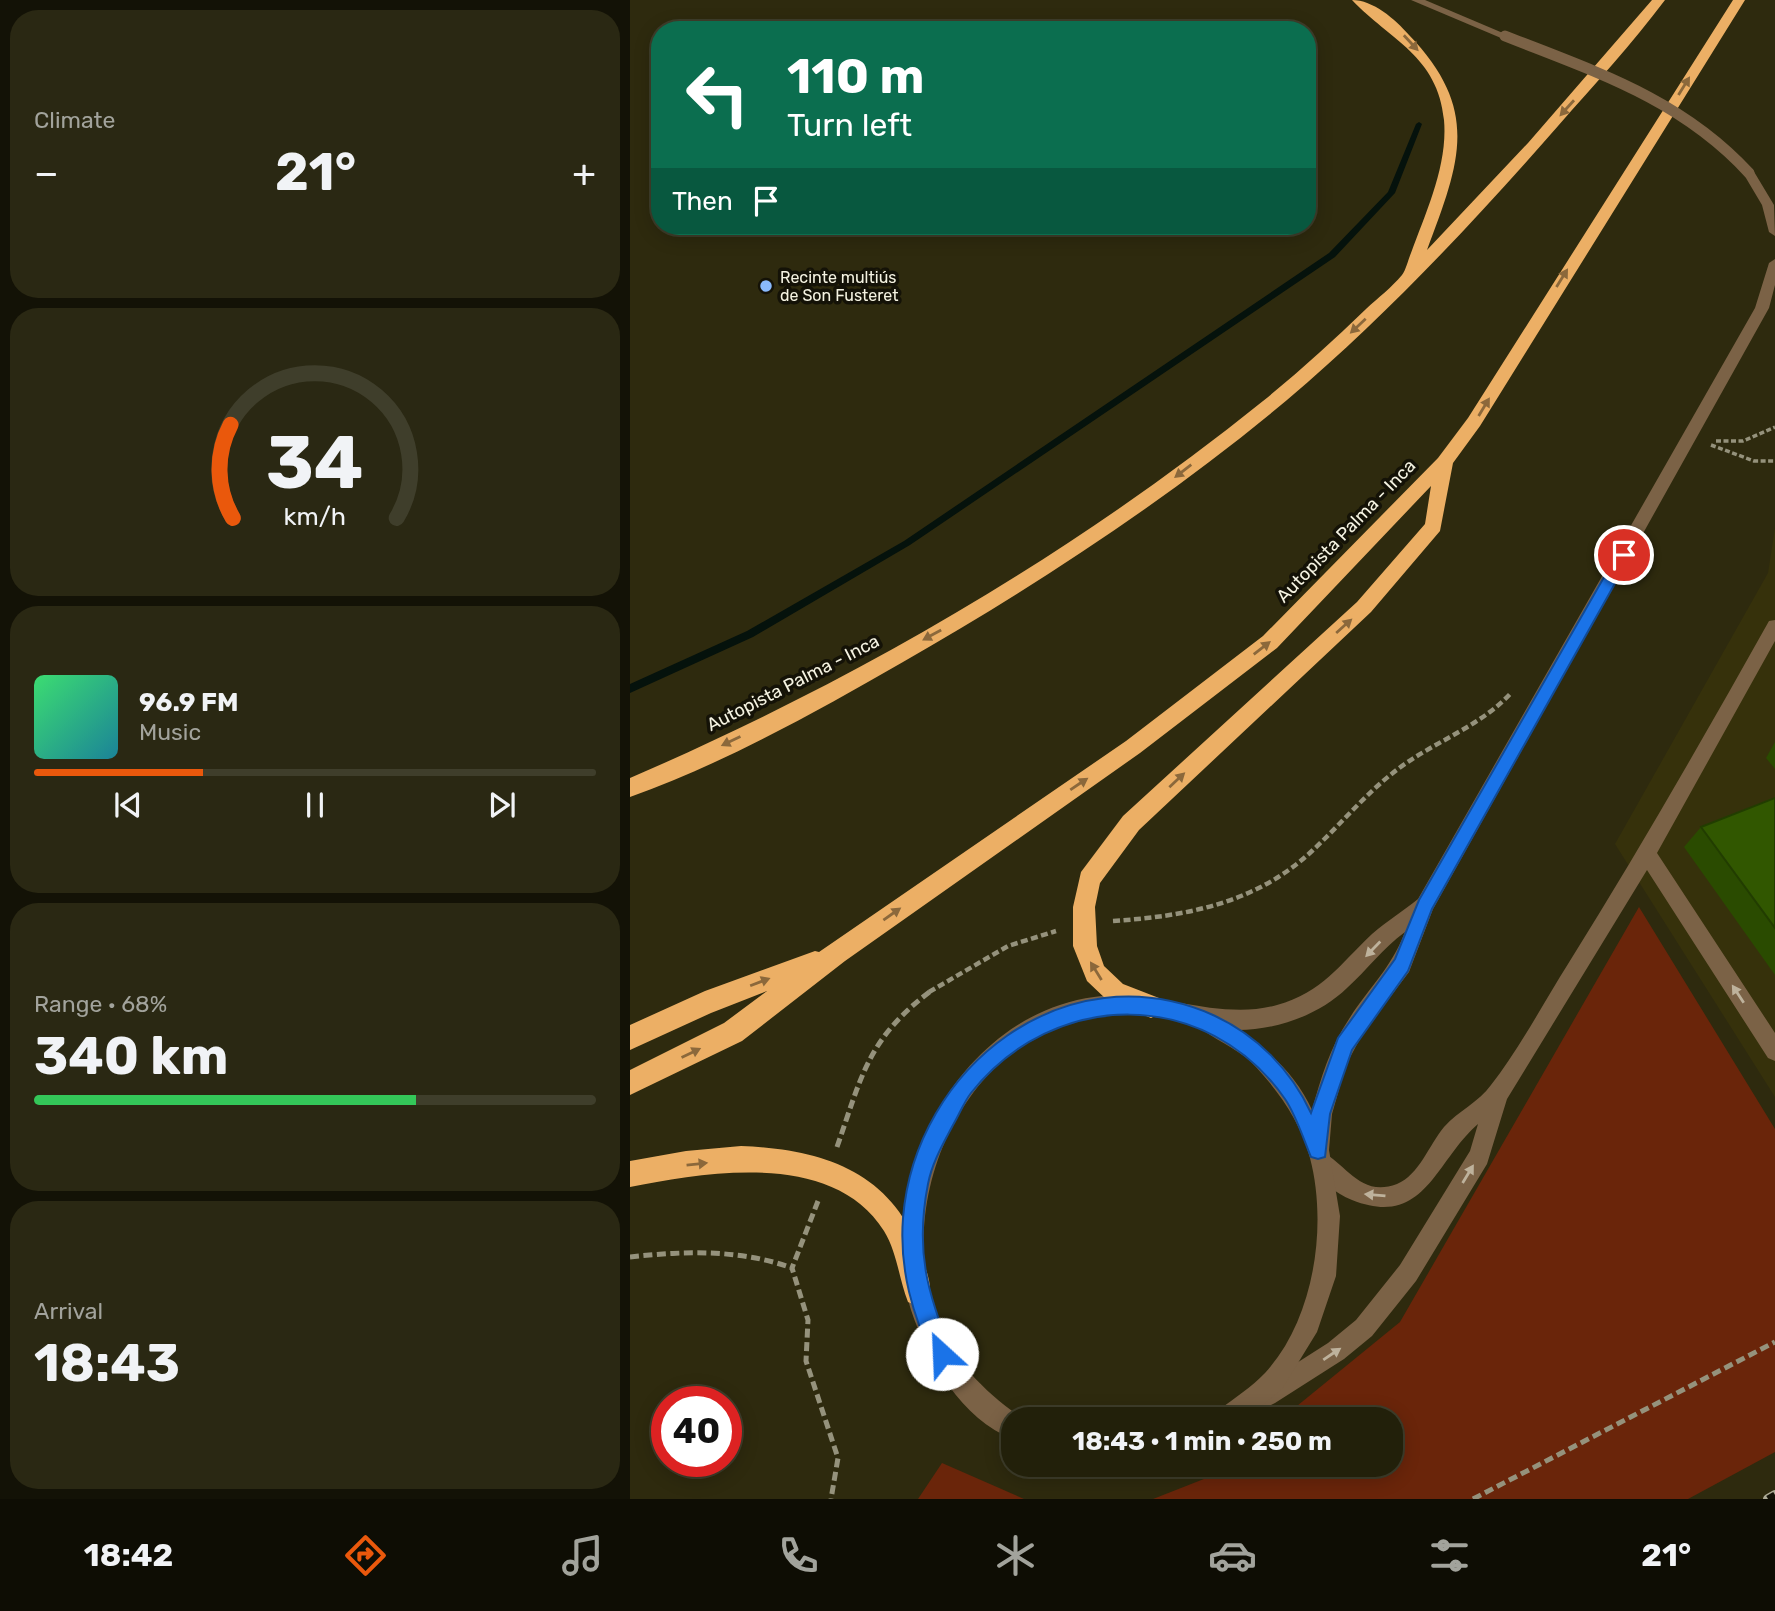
<!DOCTYPE html>
<meta charset="utf-8">
<style>
body{margin:0;font-family:Rubik,sans-serif;background:#2a2813;color:#f1f3f6;height:100vh;display:flex;flex-direction:column;font-size:26px;white-space:nowrap}
*{box-sizing:border-box;margin:0}
p{font-size:23px;color:#a2a39c}
.icon{flex:none;width:38px;height:38px;fill:none;stroke:currentColor;stroke-width:2;stroke-linecap:round;stroke-linejoin:round}
.map{position:relative;flex:1;overflow:hidden}
.panel{display:flex;flex-direction:column;gap:10px;padding:10px;background:#131206;width:630px}
.panel>*{flex:none}
.guide{position:absolute;left:21px;top:21px;width:665px;height:214px;border-radius:28px;box-shadow:0 4px 18px #0003,0 0 0 2px #3f3e2b;background:#0b6e4f;color:#fff;overflow:hidden}
.speed{position:absolute;left:21px;top:1386px;display:flex;gap:14px;font-size:35px;font-weight:700;text-align:center}
.speed>*{display:grid;place-content:center;width:91px;height:91px;border-radius:50%;background:#22200a;box-shadow:0 4px 18px #0003,0 0 0 2px #3f3e2b;line-height:1}
.speed .limit{border:10px solid #d22;background:#fff;color:#111}
.pin{position:absolute;display:grid;place-items:center;width:60px;height:60px;color:#fff;margin:-30px;border:4px solid #fff;border-radius:50%;box-shadow:0 2px 7px #0007}
.me{position:absolute;width:77px;margin:-38px;rotate:335deg;stroke-linejoin:round;filter:drop-shadow(0 0 5px #0008)}
.turn{display:flex;align-items:center;gap:24px;height:147px;padding:0 21px;font-size:32px}
.turn .icon{width:91px;height:91px;stroke-width:2.5}
.turn b{display:block;font-size:49px;line-height:60px}
.then{display:flex;align-items:center;height:66px;padding:0 21px;background:#0003;gap:14px;font-size:26px}
.big{font-size:52px;font-weight:700;line-height:1.1}
.panel .card{flex:1;display:flex;flex-direction:column;justify-content:center;gap:10px;min-width:0;padding:0 24px;border-radius:28px;background:#2a2813}
.panel .dial{align-items:center;gap:0}
.dial svg{height:182px;overflow:visible;fill:none;stroke:#3f3e2b;stroke-width:7;stroke-linecap:round;text-anchor:middle}
.dial text{fill:#f1f3f6;stroke:none}
.song{display:flex;align-items:center;gap:21px}
.cover{width:84px;height:84px;border-radius:10px;background:linear-gradient(135deg,hsl(140 70% 55%),hsl(190 70% 35%))}
.played{height:7px;border-radius:4px;background:linear-gradient(90deg,#ea580c 30%,#3f3e2b 30%)}
.keys{display:flex;justify-content:space-around;direction:ltr}
.heat{display:flex;justify-content:space-between;align-items:center;font-size:38px;direction:ltr}
.charge{height:10px;border-radius:5px;background:linear-gradient(90deg,#34c759 68%,#3f3e2b 0)}
.trip{position:absolute;left:371px;top:1407px;width:402px;height:70px;border-radius:28px;background:#22200a;box-shadow:0 4px 18px #0003,0 0 0 2px #3f3e2b;font-weight:700;line-height:70px;text-align:center}
.tabs{display:flex;height:112px;justify-content:space-around;align-items:center;background:#0e0d04;color:#a2a39c}
.tabs .icon{width:49px;height:49px}
.tabs .selected{color:#ea580c}
.tabs b{font-size:32px;color:#f1f3f6}
main{display:flex;flex:1;min-height:0}
.map>svg:first-child{display:block}
.built{fill:#36310b}
.green{fill:#6a250a}
.lines{fill:none;stroke-linecap:round;stroke-linejoin:round}
.stream{fill:#05120c;fill-rule:evenodd}
.path-far2{stroke:#95927c;stroke-width:3.5;stroke-dasharray:5 2.5;stroke-linecap:butt}
.path-far1{stroke:#95927c;stroke-width:4.5;stroke-dasharray:7 3.5;stroke-linecap:butt}
.path{stroke:#95927c;stroke-width:5;stroke-dasharray:9 4.5;stroke-linecap:butt}
.minor{fill:#7b6246;fill-rule:evenodd}
.tertiary{fill:#7b6246;fill-rule:evenodd}
.motorway{fill:#ecaf65;fill-rule:evenodd}
.rail-casing{stroke:#adaa95;stroke-width:10}
.rail{stroke:#141207;stroke-width:7;stroke-dasharray:20;stroke-linecap:butt}
.tertiary-bridge{stroke:#7b6246;stroke-width:11}
.wall{fill:#2a4b00}
.building{fill:#315700;stroke:#223d00;stroke-width:2}
.oneway{fill:#8b683b}
.oneway2{fill:#beb29c}
.route{fill:#1a73e8;stroke:#114b97;stroke-width:2}
.poi-dot{fill:#8abafc;stroke:#141207;stroke-width:2.5}
.labels{text-anchor:middle;dominant-baseline:central;stroke-width:7;stroke-linejoin:round;paint-order:stroke}
.far-poi-label{font-size:16px;fill:#f5f3e2;stroke:#141207;text-anchor:start}
.street-label{font-size:18px;fill:#f5f3e2;stroke:#141207}
</style>
<main>
<section class="panel">
<div class="card"><p>Climate</p>
<div class="heat"><a>−</a><b class="big">21°</b><a>+</a></div>
</div>
<div class="card dial"><svg viewBox="0 0 100 80">
<path d="M14 69A42 42 0 1 1 86 69"/>
<path d="M14 69A42 42 0 0 1 13 28" stroke="#ea580c"/>
<text x="50" y="56" font-size="32" font-weight="700">34</text>
<text x="50" y="72" font-size="11">km/h</text>
</svg></div>
<div class="card">
<div class="song"><i class="cover"></i><div><b>96.9 FM</b><p>Music</p></div></div>
<div class="played"></div>
<div class="keys"><svg class="icon" aria-label="previous" viewBox="0 0 24 24"><path d="M18 5L8 12l10 7zM5 5v14"/></svg><svg class="icon" aria-label="pause" viewBox="0 0 24 24"><path d="M8 5v14M16 5v14"/></svg><svg class="icon" aria-label="next" viewBox="0 0 24 24"><path d="M6 5l10 7-10 7zM19 5v14"/></svg></div>
</div>
<div class="card"><p>Range · 68%</p><b class="big">340 km</b><div class="charge"></div></div>
<div class="card"><p>Arrival</p><b class="big">18:43</b></div>
</section>
<div class="map">
<svg width="1145" height="1499" viewBox="0 0 1145 1499">
<rect width="100%" height="100%" fill="#2e2a0e"/>
<path class="built" d="M1145,528V1097L985,844L1138,573Z"/>
<g class="green">
<path d="M1009,907L1145,1129V1452L1058,1499H523L579,1477L595,1465H761V1419H651L770,1322Z"/>
<path d="M312,1463L394,1499H288Z"/>
</g>
<g class="lines">
<path class="stream" d="M789,122L792,124L765,193L705,257L280,545L123,637L0,693V684L117,631L274,541L699,253L758,192L786,124Z"/>
<g class="path-far2">
<path d="M1086,441H1113L1145,427"/>
<path d="M1081,445L1124,461H1145"/>
</g>
<g class="path-far1">
<path d="M483,921C558,916 627,903 683,850C712,823 737,792 768,769C805,741 850,727 882,692"/>
<path d="M299,992L378,946L426,931"/>
</g>
<g class="path">
<path d="M207,1147C232,1075 238,1038 302,990"/>
<path d="M188,1201L162,1268L178,1320L176,1361L208,1458L201,1499"/>
<path d="M0,1257C54,1251 110,1249 162,1268"/>
<path d="M843,1499L1145,1342"/>
</g>
<path class="minor" d="M1145,620V641L1027,853L1145,1033V1061L1138,1058L1017,870L877,1099L857,1164L786,1281L742,1336L714,1359L645,1403L637,1407L629,1403L625,1395L629,1387L698,1343L726,1320L770,1265L840,1151L848,1124C805,1161 795,1229 722,1200C705,1193 689,1181 682,1164L685,1156L693,1153C716,1163 730,1198 767,1184C789,1175 799,1145 814,1127C828,1111 849,1102 861,1085C888,1051 914,1002 938,964C1008,852 1074,737 1139,621Z"/>
<g class="tertiary">
<path d="M781,0H795L880,36L871,38Z"/>
<path d="M1115,170H1123L1144,205L1145,236L1139,232L1132,205L1113,173Z"/>
<path d="M1145,259V285L1139,308L803,909L779,972L733,1033L716,1065L702,1114L699,1150L710,1216L706,1276L687,1332L652,1389L616,1419H586L589,1410C604,1398 622,1387 635,1373C684,1320 698,1226 680,1158C671,1123 650,1093 626,1067C613,1052 590,1042 574,1031L572,1026C535,1018 499,1010 461,1017C332,1040 263,1202 307,1319C323,1361 356,1393 392,1418L383,1419V1439C332,1420 297,1359 281,1310C241,1185 327,1015 464,997C527,988 588,1022 647,1005C693,992 709,965 742,934C757,921 773,911 788,899L1125,308L1139,263ZM775,932C760,970 740,986 719,1019C700,1047 691,1078 682,1110C667,1076 639,1050 608,1030C647,1030 689,1015 717,988C737,970 753,948 775,932Z"/>
</g>
<g class="motorway">
<path d="M722,0C743,0 765,19 779,35C851,110 830,162 797,250L898,143L1022,0H1035C1002,44 964,85 928,126C843,223 755,317 657,400C539,499 407,585 273,662C186,712 95,763 0,797V778C225,681 442,555 633,401C669,372 703,341 736,309C748,298 762,287 772,275C776,270 778,260 781,253C796,212 818,165 814,120C808,56 760,40 722,0Z"/>
<path d="M1103,0H1115L850,426L823,463L810,531L741,612L509,830L470,883L465,907L467,946L474,966L493,984L529,998L533,1006L529,1014L521,1018L477,1000L457,981L443,946V907L451,872L493,816L727,602L795,524L801,486L647,648L510,753L215,961L112,1041L0,1095V1070L94,1023L137,991L81,1013L0,1050V1025L75,991L185,951L189,952L496,741L633,636L808,458L838,418Z"/>
<path d="M111,1146C193,1149 263,1172 291,1255C296,1270 304,1287 298,1302L288,1306L278,1302C269,1279 267,1252 254,1231C203,1150 77,1172 0,1187V1161L56,1151Z"/>
</g>
<g class="rail-casing">
<path id="rail" d="M1138,1499L1145,1495"/>
</g>
<use href="#rail" class="rail"/>
<path class="tertiary-bridge" d="M875,36C966,72 1051,99 1119,173"/>
</g>
<g class="wall">
<path d="M1145,742V769L1136,758Z"/>
<path d="M1145,798V975L1054,847L1071,827Z"/>
</g>
<path class="building" d="M1145,798V928L1071,827Z"/>
<defs><path id="oneway-solid" d="M-6-.8H1V-3.2L6.5 0L1 3.2V.8H-6Z" transform="scale(1.75)"/></defs>
<g class="oneway">
<use href="#oneway-solid" transform="translate(781 43) rotate(47)"/>
<use href="#oneway-solid" transform="translate(1054 86) rotate(-58)"/>
<use href="#oneway-solid" transform="translate(937 108) rotate(132)"/>
<use href="#oneway-solid" transform="translate(932 278) rotate(-58)"/>
<use href="#oneway-solid" transform="translate(728 326) rotate(137)"/>
<use href="#oneway-solid" transform="translate(854 407) rotate(-59)"/>
<use href="#oneway-solid" transform="translate(553 471) rotate(142)"/>
<use href="#oneway-solid" transform="translate(714 626) rotate(-42)"/>
<use href="#oneway-solid" transform="translate(302 635) rotate(151)"/>
<use href="#oneway-solid" transform="translate(632 648) rotate(-38)"/>
<use href="#oneway-solid" transform="translate(101 741) rotate(154)"/>
<use href="#oneway-solid" transform="translate(547 780) rotate(-43)"/>
<use href="#oneway-solid" transform="translate(449 784) rotate(-34)"/>
<use href="#oneway-solid" transform="translate(262 914) rotate(-35)"/>
<use href="#oneway-solid" transform="translate(466 971) rotate(-122)"/>
<use href="#oneway-solid" transform="translate(130 982) rotate(-21)"/>
<use href="#oneway-solid" transform="translate(61 1053) rotate(-26)"/>
<use href="#oneway-solid" transform="translate(67 1164) rotate(-6)"/>
</g>
<g class="oneway2">
<use href="#oneway-solid" transform="translate(743 949) rotate(134)"/>
<use href="#oneway-solid" transform="translate(1108 994) rotate(-123)"/>
<use href="#oneway-solid" transform="translate(838 1174) rotate(-59)"/>
<use href="#oneway-solid" transform="translate(745 1195) rotate(-175)"/>
<use href="#oneway-solid" transform="translate(702 1354) rotate(-34)"/>
</g>
<path class="route" d="M994,550L1001,555L802,909L778,971L722,1050L700,1114L695,1157L688,1159L681,1157C673,1138 666,1115 655,1099C577,987 424,988 341,1093C334,1102 329,1115 323,1125C313,1144 302,1163 298,1184C285,1250 297,1293 322,1354L319,1361L312,1364L304,1361C283,1316 269,1270 273,1218C285,1067 436,950 583,1015C627,1035 661,1070 681,1113L708,1038L765,959L789,900L989,551Z"/>
<circle class="poi-dot" cx="136" cy="286" r="7"/>
<g class="labels">
<g class="far-poi-label">
<text x="150" y="277">Recinte multiús<tspan x="150" dy="18">de Son Fusteret</tspan></text>
</g>
<g class="street-label">
<text transform="translate(716 531) rotate(-46)">Autopista Palma - Inca</text>
<text transform="translate(163 683) rotate(-27)">Autopista Palma - Inca</text>
</g>
</g>
</svg>
<div class="speed"><div class="limit">40</div></div>
<div class="pin" style="left:994px;top:555px;background:#d93025"><svg class="icon" aria-label="arrive" viewBox="0 0 24 24"><path d="M6 21V4h12l-3 4 3 4H6"/></svg></div>
<svg class="me" style="left:312px;top:1354px" viewBox="-20 -20 40 40"><circle r="19" fill="#fff"/><path d="M0-13L10 11 0 6-10 11z" fill="#1a73e8"/></svg>
<div class="trip">18:43 · 1 min · 250 m</div>
<div class="guide">
<div class="turn"><svg class="icon" aria-label="left" viewBox="0 0 24 24"><path d="M17 20v-9H6M10 6l-5 5 5 5"/></svg><div><b>110 m</b>Turn left</div></div>
<div class="then">Then<svg class="icon" aria-label="arrive" viewBox="0 0 24 24"><path d="M6 21V4h12l-3 4 3 4H6"/></svg></div>
</div>
</div>
</main>
<nav class="tabs">
<b>18:42</b>
<svg class="icon selected" aria-label="directions" viewBox="0 0 24 24"><path d="M12 3l9 9-9 9-9-9zM9 14v-3h6M13 9l2 2-2 2"/></svg>
<svg class="icon" aria-label="music" viewBox="0 0 24 24"><path d="M9 18V5l10-2v13"/><circle cx="6" cy="18" r="3"/><circle cx="16" cy="16" r="3"/></svg>
<svg class="icon" aria-label="phone" viewBox="0 0 24 24"><path d="M5 4h4l2 5-3 2q2 4 5 5l2-3 5 2v4C11 20 4 13 5 4z"/></svg>
<svg class="icon" aria-label="climate" viewBox="0 0 24 24"><path d="M12 3v18M4 7l16 10M4 17L20 7"/></svg>
<svg class="icon" aria-label="car" viewBox="0 0 24 24"><path d="M5 17H2v-5l4-1 3-4h7l3 4 3 1v5h-3M9 17h6M6 11h13"/><circle cx="7" cy="17" r="2"/><circle cx="17" cy="17" r="2"/></svg>
<svg class="icon" aria-label="filters" viewBox="0 0 24 24"><path d="M4 7h16M4 17h16"/><circle cx="9" cy="7" r="2"/><circle cx="15" cy="17" r="2"/></svg>
<b>21°</b>
</nav>
